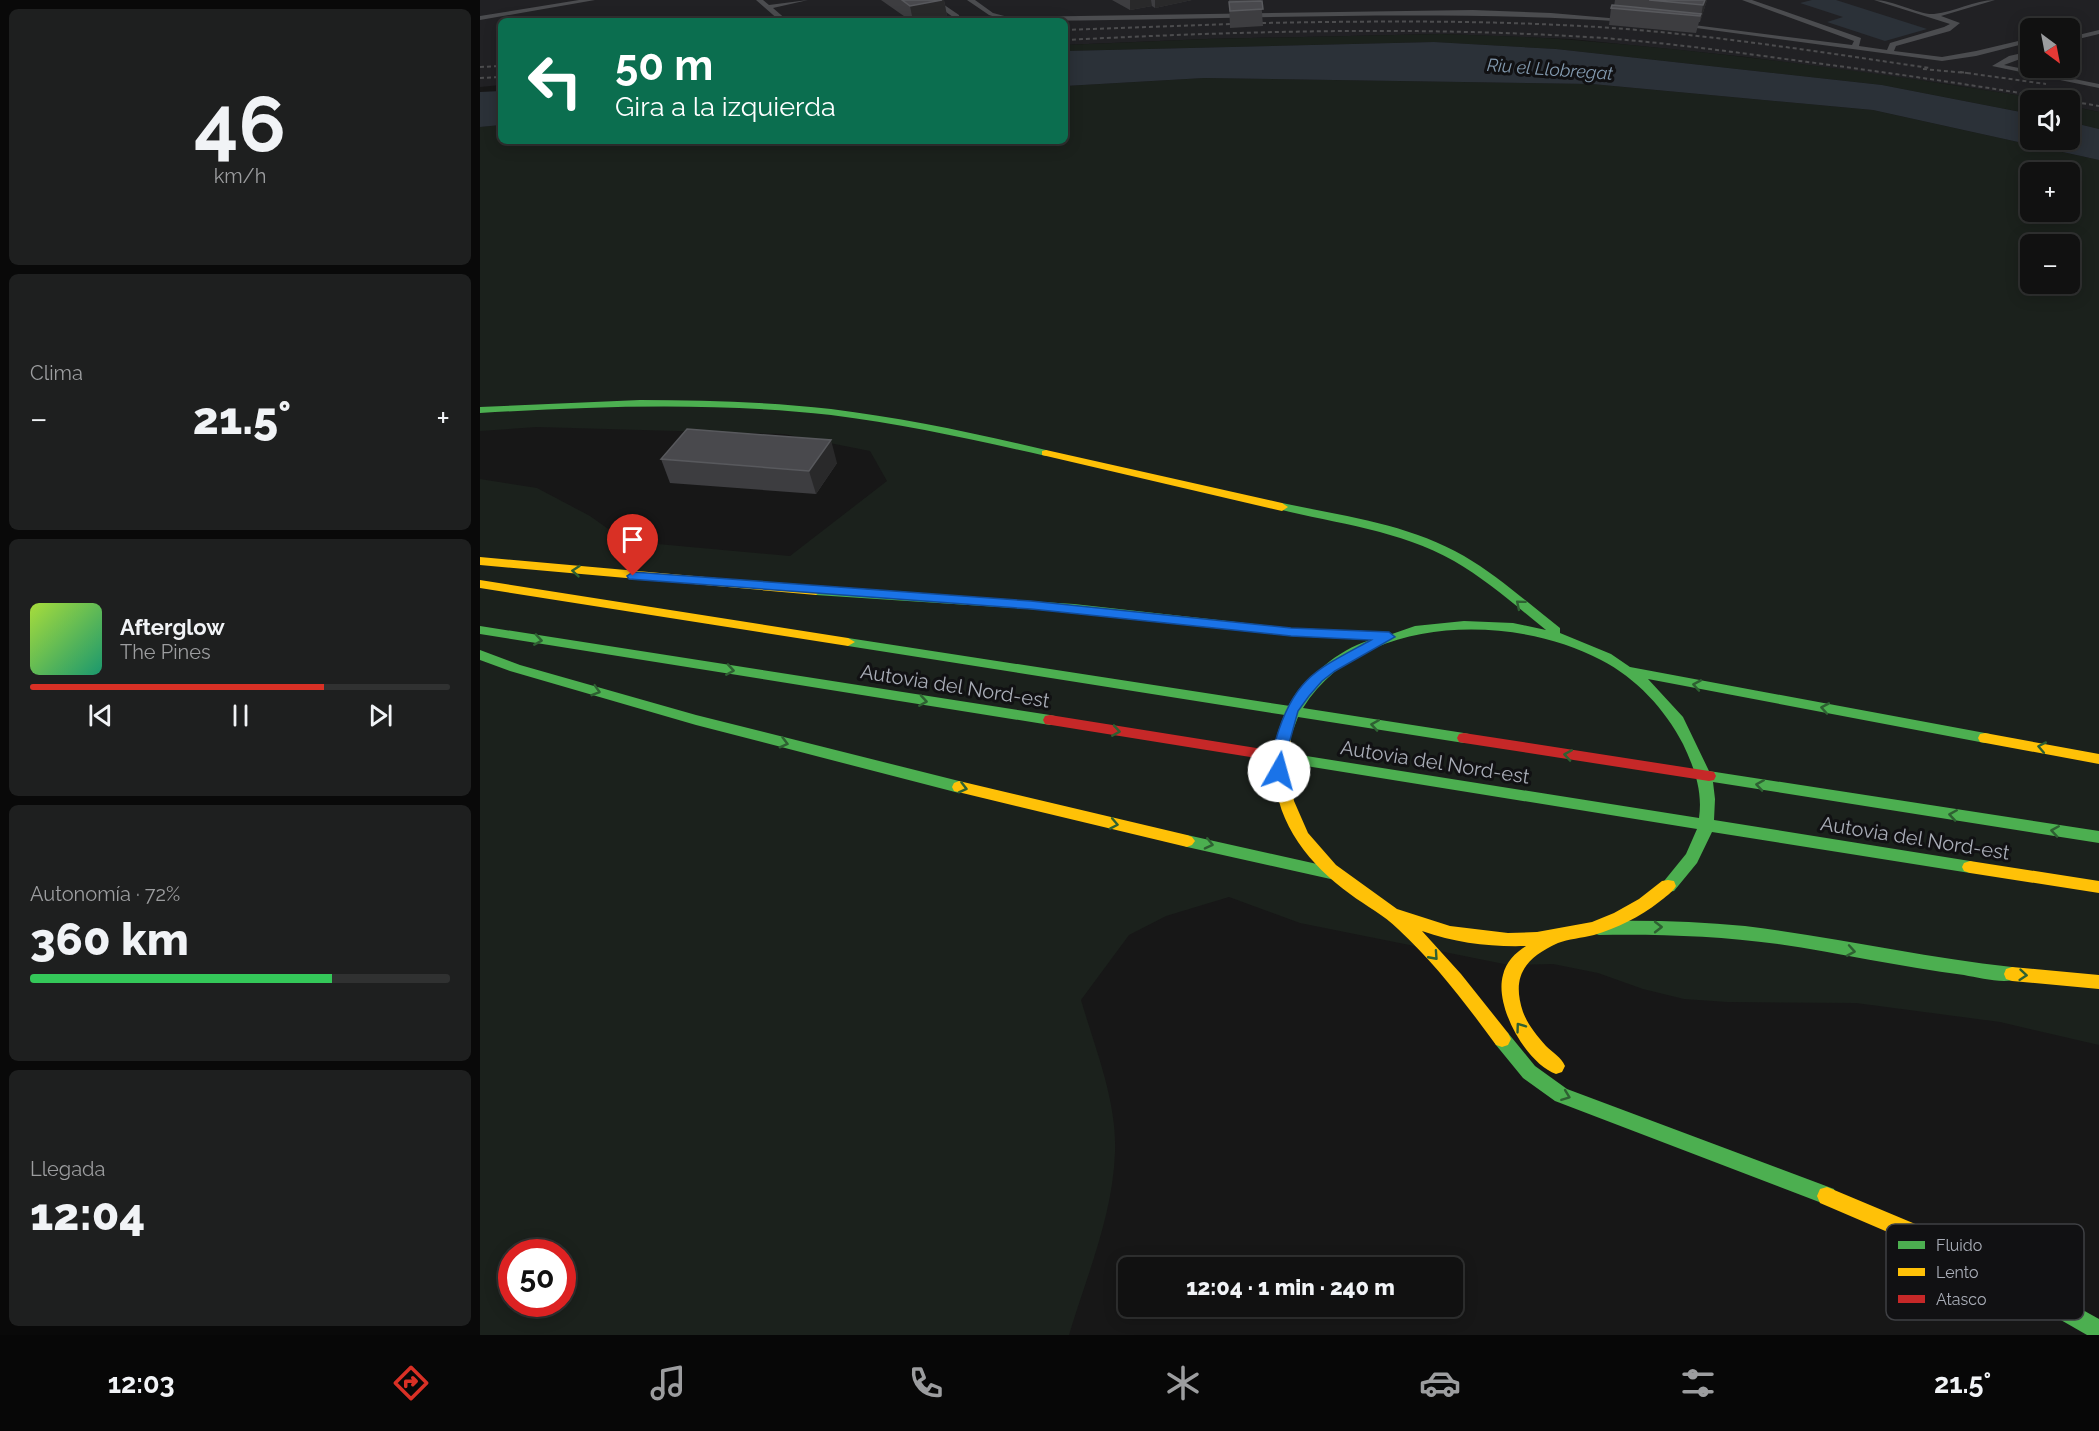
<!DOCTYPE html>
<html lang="es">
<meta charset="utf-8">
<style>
body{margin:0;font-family:Raleway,sans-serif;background:#1e1f1f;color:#f1f3f6;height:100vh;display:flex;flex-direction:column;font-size:22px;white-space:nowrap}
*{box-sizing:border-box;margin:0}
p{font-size:20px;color:#9c9d9f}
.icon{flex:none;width:33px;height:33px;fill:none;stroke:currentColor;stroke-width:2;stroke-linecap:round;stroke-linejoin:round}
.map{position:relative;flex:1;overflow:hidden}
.sheet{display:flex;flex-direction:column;gap:9px;padding:9px;background:#090909;width:480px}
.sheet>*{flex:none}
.top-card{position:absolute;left:18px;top:18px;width:570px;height:126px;border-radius:9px;box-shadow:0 3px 15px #0003,0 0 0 2px #303131;background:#0b6e4f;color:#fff;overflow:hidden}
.needle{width:39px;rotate:148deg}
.tools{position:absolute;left:1540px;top:18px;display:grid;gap:12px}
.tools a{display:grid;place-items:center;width:60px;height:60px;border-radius:9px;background:#111;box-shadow:0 3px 15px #0003,0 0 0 2px #303131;font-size:30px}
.speed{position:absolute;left:18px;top:1239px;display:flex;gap:12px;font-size:30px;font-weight:700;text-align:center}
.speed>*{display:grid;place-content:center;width:78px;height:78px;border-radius:50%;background:#111;box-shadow:0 3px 15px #0003,0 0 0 2px #303131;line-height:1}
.speed .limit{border:9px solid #d22;background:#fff;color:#111}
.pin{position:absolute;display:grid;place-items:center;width:51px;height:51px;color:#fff;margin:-62px -26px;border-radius:50% 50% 50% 0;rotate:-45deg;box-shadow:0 0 6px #0007}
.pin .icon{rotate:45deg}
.me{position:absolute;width:66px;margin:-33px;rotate:7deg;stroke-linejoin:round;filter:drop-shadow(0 0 4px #0008)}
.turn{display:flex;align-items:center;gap:21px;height:126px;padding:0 18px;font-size:27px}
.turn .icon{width:78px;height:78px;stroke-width:2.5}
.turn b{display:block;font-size:42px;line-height:51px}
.big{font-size:45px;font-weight:800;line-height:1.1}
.sheet .widget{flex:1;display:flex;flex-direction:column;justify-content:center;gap:9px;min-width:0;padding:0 21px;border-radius:9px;background:#1e1f1f}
.sheet .dial{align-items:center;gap:0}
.dial b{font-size:78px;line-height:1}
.song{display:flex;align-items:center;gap:18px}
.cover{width:72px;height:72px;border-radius:9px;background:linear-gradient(135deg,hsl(80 70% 55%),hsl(160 70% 35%))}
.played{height:6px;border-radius:3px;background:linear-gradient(90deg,#d93025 70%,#303131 70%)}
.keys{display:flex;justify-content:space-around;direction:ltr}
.heat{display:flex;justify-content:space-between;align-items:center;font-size:33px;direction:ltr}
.charge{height:9px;border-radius:4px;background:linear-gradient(90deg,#34c759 72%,#303131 0)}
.trip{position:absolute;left:638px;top:1257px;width:345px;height:60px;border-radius:9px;background:#111;box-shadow:0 3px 15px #0003,0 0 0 2px #303131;font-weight:800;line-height:60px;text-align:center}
.menu{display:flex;height:96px;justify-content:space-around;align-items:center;background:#070707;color:#9c9d9f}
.menu .icon{width:42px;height:42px}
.menu .selected{color:#d93025}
.menu b{font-size:27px;color:#f1f3f6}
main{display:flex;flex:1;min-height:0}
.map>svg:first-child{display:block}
.built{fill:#212124;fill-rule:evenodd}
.green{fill:#1b211c;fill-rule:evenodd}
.water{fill:#2b3138}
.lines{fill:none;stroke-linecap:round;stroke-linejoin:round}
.lane{fill:#4b4c4f;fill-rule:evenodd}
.fast{fill:#4caf50;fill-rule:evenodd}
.slow{fill:#ffc107;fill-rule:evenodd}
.jam{fill:#c62828;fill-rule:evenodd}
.rail{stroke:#4c4c4e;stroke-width:2;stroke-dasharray:4 3;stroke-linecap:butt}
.wall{fill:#3d3d40}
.shaded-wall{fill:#29292a}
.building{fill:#49494d;stroke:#58595d;stroke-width:1.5}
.oneway{stroke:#2e6032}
.route{fill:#1a73e8;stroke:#114b97;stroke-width:1.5}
.labels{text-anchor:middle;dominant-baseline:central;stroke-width:6;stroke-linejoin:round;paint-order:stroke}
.far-water-label{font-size:18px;font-style:italic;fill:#839aaf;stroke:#111113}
.street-label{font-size:20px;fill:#a9adb7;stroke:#111113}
.key{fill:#111113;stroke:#3f4044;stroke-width:1.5}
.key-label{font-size:16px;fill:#a9adb7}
</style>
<main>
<section class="sheet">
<div class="widget dial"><b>46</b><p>km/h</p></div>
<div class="widget"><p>Clima</p>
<div class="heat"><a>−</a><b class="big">21.5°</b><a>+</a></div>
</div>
<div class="widget">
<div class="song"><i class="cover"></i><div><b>Afterglow</b><p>The Pines</p></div></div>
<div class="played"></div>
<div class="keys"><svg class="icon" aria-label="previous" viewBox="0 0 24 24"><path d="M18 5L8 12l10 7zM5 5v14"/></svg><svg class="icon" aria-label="pause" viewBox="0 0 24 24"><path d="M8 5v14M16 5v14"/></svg><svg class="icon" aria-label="next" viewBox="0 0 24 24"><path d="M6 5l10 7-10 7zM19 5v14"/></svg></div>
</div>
<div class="widget"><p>Autonomía · 72%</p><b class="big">360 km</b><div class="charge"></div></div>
<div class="widget"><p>Llegada</p><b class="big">12:04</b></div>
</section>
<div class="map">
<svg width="1619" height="1335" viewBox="0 0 1619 1335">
<rect width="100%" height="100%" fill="#171717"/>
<path class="built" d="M0,0H1619V112L1590,106V100H1567L1467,84L1267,57L1091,39L961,34L727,39L585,45V21H21V85L0,87ZM1551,28H1590V68H1551Z"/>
<g class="green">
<path d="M961,34C1005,36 1049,36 1093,40C1252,53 1410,74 1567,100H1551V114L1402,85L1076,49L954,42L585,51V45L727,39Z"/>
<path d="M724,78L1112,84L1393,110L1619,160V1045L1520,1022L1376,1003L1247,1002L1204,999L1163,989L1118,973L1073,964L1029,965L820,923L749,897L686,916L649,935L601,1000C615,1048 637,1101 635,1152C633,1215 607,1275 589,1335H0V479L57,488L110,516L145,541L310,556L407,481L390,451L304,434L57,427L0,431V127L21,125V141H585V86ZM1551,172H1590V212H1551ZM1551,244H1590V284H1551ZM32,1252H82V1304H32Z"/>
<path d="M1590,106L1619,112V129L1590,122Z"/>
</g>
<g class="water">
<path d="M1332,0H1356L1447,29L1405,41L1347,22L1363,17L1320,3Z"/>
<path d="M954,42L1076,49L1402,85L1551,114V140H1590V122L1619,129V160L1393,110L1112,84L724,78L585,86V51Z"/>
<path d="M21,91V125L0,127V92Z"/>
</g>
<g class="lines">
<g class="lane">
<path d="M99,0H115L0,20V16Z"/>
<path d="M276,0H283L289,5L328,0L293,8L308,21H300Z"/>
<path d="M449,0H457L479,15L480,21H472L473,17Z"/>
<path d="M487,0H495L513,13L528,17L993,10L1071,13L1152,20L1148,22C941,8 735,21 528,21L509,15Z"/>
<path d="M1262,0H1272L1381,38L1379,46L1407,50L1410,43L1464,27L1470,24L1394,0C1414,0 1438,15 1454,14C1475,12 1494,0 1515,0L1461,16L1480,23L1470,31L1416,46L1414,51L1462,57L1496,51L1551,38V42L1496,56L1462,61L1194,25L1198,23L1372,45L1374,41Z"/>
<path d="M1619,30V34L1590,41V37Z"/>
<path d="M1551,51V55L1524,65L1619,84V88L1512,66L1529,56Z"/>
</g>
<g class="fast">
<path d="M160,400C223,400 287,402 351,409C423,418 495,433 566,450L572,453L566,456C495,440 423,424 351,415C235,402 117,406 0,413V407Z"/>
<path d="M802,503C863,516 929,524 984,556C1018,576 1048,603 1080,628V633L1131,654L1150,667L1505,733L1510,734L1512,738L1510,742L1505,743L1168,679L1203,717L1229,771L1619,831V843L1233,782L1235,799L1234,820L1490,861L1496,863L1498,867L1496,871L1490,873L1232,832L1217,863L1194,891L1188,892L1182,891L1180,886L1206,854L1217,829L820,765L815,764L813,760L815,756L820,755L1219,818C1223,791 1214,767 1203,744C1185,709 1156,678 1121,660C1033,613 881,614 823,708L984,733L989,734L991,738L989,742L984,743L818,717L809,741H799L797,737L805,715L368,646L361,642L368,638L810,706C828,676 856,651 890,640L811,636L594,612L336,595L330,591L336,587L594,604L811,628L912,634L935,626L984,621L1033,623L1066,630C1036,606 1007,580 974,561C920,530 857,524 798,509L796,507Z"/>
<path d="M0,626L570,715L575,716L577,720L575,724L570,725L0,634Z"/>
<path d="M0,650L40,665L216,715L479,781L484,783L486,787L484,791L479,793L216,725L30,671L0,660Z"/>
<path d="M707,835L855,868L861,870L863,874L861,878L855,880L707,847L702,845L699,841L702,837Z"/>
<path d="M1119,921C1168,920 1217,921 1265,926C1355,937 1442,957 1532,967L1538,969L1540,974L1538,979C1523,984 1500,978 1484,975C1421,967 1360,953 1298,944C1238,936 1179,934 1119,935L1113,933L1111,928L1113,923Z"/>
<path d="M1022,1031L1028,1033L1055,1066L1087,1089L1354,1189L1357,1196L1354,1203L1347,1205L1075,1101L1043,1078L1016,1045L1013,1039L1016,1033Z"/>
<path d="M1518,1263L1619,1319V1335H1607L1511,1280L1508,1273L1511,1266Z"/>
</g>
<g class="slow">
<path d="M566,450L802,503L808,507L802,511L562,455V451Z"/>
<path d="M0,557L336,587L342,591L336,595L0,565Z"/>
<path d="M0,580L368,638L375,642L368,646L0,588Z"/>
<path d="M804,732L809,733L811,737L810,781L814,801L828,833L856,865L917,909L970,926L1028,933L1057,932L1112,922L1134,913L1159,899L1182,881L1188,880L1194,881L1196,886C1192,893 1185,897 1179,902C1160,917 1137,928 1114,935C1102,938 1088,939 1078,943C1045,958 1031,976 1043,1012C1048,1025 1057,1036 1066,1046C1073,1053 1081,1057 1085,1066L1082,1072L1076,1074C1046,1063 1014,1006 1023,975C1026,962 1035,953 1046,946C1010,947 976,943 942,931L981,974L1028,1033L1031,1039L1028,1045L1022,1047L1016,1045C986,1004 955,963 918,929C904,915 886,906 870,894C831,866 796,824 795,774C794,761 793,745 799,733Z"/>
<path d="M1505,733L1619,754V764L1500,742L1498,738L1500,734Z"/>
<path d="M479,781L707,835L712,837L715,841L712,845L707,847L474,791L472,787L474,783Z"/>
<path d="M1490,861L1619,881V893L1490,873L1484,871L1482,867L1484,863Z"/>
<path d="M1532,967L1619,975V989L1532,981L1526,979L1524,974L1526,969Z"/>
<path d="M1347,1187L1452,1231L1525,1266L1528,1273L1525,1280L1518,1283L1511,1280L1438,1245L1340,1203L1337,1196L1340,1189Z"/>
</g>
<g class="jam">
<path d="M570,715L820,755L825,756L827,760L825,764L820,765L565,724L563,720L565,716Z"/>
<path d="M984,733L1229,771L1234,772L1236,776L1234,780L1229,781L984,743L979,742L977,738L979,734Z"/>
</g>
<g class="rail">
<path d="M782,23C894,21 1006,20 1117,27C1229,34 1339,52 1450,68"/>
<path d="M585,30L750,24"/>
<path d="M585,40C763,31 944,26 1123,38C1189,43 1254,52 1320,61C1420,74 1519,89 1619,106"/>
<path d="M0,67L21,66"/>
<path d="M1443,69L1487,73"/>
<path d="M1480,72L1566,84"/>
<path d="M0,78L21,77"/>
</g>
</g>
<g class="wall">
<path d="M401,0H464L467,16L442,21H431Z"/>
<path d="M632,0H712L675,8L672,6L650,10Z"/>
<path d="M749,0H781L783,26L750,28Z"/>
<path d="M1135,0H1227L1220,22H1219L1216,33L1129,25L1131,8L1134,6Z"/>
<path d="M181,459L357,463L336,494L190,483Z"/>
</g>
<g class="shaded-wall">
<path d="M464,0L467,16L442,21H433L430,6Z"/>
<path d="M650,0H671L672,6L650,10Z"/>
<path d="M675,0H712L675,8Z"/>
<path d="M1225,0H1227L1220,22L1223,5Z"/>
<path d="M351,440L357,463L336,494L329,471Z"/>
</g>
<g class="building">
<path d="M422,0H462L430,6Z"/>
<path d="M1169,0H1225L1223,5Z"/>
<path d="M782,1L783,9L750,11L749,2Z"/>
<path d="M1132,5L1153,7L1221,14L1220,16L1131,8Z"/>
<path d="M207,429L351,440L329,471L181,459Z"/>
</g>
<defs><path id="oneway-chevron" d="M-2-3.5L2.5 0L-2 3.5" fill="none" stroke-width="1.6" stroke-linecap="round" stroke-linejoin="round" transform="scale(1.5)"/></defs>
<g class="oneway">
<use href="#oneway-chevron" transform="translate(96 571) rotate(-175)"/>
<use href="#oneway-chevron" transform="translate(1040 604) rotate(-140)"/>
<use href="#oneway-chevron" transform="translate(58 640) rotate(9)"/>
<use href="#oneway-chevron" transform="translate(250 670) rotate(9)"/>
<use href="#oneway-chevron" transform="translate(1217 685) rotate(-170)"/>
<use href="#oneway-chevron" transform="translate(116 691) rotate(16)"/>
<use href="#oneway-chevron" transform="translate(443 701) rotate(9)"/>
<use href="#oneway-chevron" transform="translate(1345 708) rotate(-170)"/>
<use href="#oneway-chevron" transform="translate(895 725) rotate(-171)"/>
<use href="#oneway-chevron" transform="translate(636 731) rotate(9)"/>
<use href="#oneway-chevron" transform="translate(304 743) rotate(15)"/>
<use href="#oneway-chevron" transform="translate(1562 747) rotate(-169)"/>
<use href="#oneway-chevron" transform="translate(1088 755) rotate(-171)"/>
<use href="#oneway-chevron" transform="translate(1280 785) rotate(-171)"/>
<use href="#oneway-chevron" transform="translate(483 788) rotate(14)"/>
<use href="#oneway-chevron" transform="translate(1473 815) rotate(-171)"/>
<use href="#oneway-chevron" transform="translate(634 824) rotate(11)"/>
<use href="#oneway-chevron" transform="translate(1575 831) rotate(-171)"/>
<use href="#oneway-chevron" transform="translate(729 844) rotate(13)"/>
<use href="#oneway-chevron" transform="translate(1178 927)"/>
<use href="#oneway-chevron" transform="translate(1371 951) rotate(10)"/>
<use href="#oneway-chevron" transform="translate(954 956) rotate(48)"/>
<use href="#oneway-chevron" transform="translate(1543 975) rotate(5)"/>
<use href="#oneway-chevron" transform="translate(1040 1027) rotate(-126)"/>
<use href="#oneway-chevron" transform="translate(1086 1096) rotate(21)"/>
</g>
<path class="route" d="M153,572L551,601L811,628L909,632L915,637L855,671L842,681L829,696L818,711L807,751L804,775H794C788,765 793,750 796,739C814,677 838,669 891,640L811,636L551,609L149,579L147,576Z"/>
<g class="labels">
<g class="far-water-label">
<text transform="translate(1070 69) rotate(4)">Riu el Llobregat</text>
</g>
<g class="street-label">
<text transform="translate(475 686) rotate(9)">Autovia del Nord-est</text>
<text transform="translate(955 762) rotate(9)">Autovia del Nord-est</text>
<text transform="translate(1435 838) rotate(9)">Autovia del Nord-est</text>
</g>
</g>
<rect x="1406" y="1224" width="198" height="96" rx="9" class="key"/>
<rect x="1418" y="1241" width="27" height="8" fill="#4caf50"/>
<rect x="1418" y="1268" width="27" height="8" fill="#ffc107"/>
<rect x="1418" y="1295" width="27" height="8" fill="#c62828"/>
<g class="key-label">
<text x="1456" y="1251">Fluido</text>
<text x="1456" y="1278">Lento</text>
<text x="1456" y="1305">Atasco</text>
</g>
</svg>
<div class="tools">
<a><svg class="needle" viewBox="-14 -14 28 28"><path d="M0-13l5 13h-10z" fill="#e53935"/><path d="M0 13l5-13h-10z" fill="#9c9d9f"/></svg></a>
<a><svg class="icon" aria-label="sound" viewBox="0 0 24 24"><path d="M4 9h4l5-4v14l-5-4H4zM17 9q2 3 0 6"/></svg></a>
<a>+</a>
<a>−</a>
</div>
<div class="speed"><div class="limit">50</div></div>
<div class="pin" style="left:153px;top:576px;background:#d93025"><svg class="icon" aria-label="arrive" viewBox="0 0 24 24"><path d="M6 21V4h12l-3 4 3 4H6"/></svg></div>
<svg class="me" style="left:799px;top:771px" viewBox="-20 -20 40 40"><circle r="19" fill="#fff"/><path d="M0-13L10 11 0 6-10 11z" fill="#1a73e8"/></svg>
<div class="trip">12:04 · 1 min · 240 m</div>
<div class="top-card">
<div class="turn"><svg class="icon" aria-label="left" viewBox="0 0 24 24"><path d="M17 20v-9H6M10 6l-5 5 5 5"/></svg><div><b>50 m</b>Gira a la izquierda</div></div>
</div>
</div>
</main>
<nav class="menu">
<b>12:03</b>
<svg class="icon selected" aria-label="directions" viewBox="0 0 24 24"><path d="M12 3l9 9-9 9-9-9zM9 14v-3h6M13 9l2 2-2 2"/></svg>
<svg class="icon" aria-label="music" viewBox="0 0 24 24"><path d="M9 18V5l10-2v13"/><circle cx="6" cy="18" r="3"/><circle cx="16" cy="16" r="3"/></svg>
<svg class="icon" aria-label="phone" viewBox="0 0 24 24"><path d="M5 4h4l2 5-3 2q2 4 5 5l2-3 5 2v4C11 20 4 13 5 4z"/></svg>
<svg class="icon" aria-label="climate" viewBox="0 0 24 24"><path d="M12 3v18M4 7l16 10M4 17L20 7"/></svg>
<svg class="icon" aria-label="car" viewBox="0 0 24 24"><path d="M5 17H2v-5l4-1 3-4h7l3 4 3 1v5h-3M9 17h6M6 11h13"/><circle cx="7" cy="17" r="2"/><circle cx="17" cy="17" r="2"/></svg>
<svg class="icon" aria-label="filters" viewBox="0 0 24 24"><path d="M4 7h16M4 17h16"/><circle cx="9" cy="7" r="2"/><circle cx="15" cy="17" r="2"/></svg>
<b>21.5°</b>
</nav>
